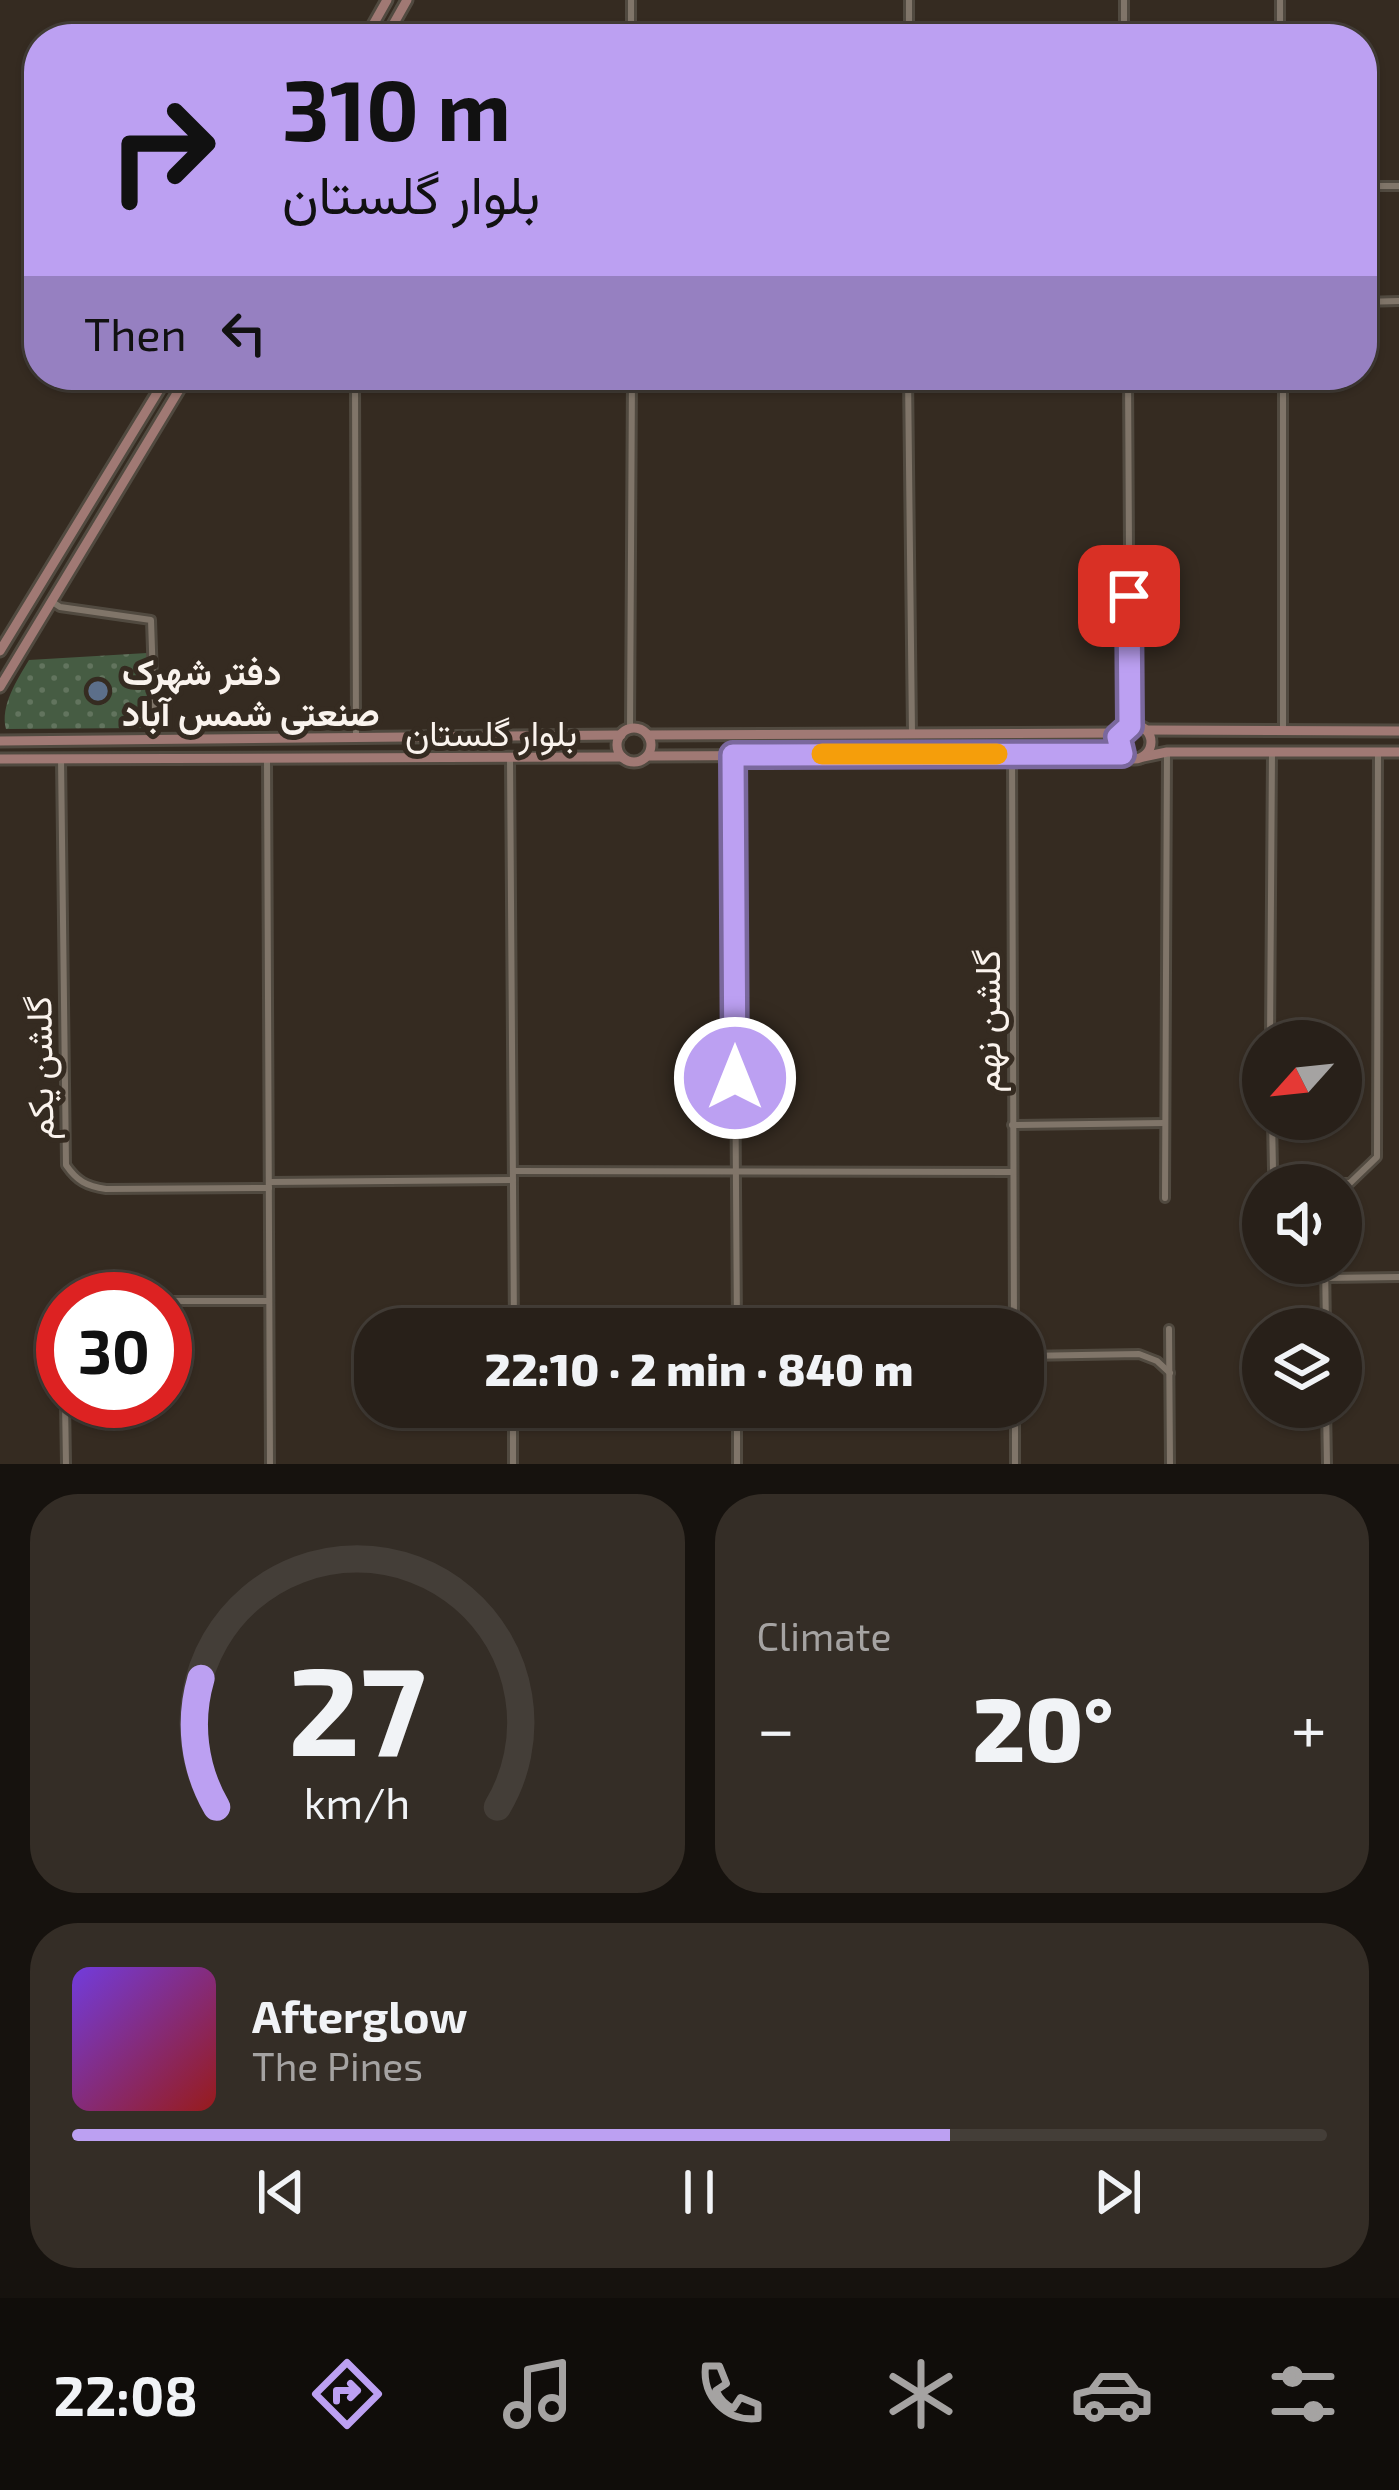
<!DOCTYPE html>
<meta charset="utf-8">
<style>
body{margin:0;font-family:"Exo 2",Vazirmatn,sans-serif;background:#342d26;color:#f1f3f6;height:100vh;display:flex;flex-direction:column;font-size:45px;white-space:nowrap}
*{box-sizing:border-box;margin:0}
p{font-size:39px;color:#a5a3a2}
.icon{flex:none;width:66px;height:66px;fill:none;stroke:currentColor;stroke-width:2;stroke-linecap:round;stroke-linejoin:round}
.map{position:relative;height:1464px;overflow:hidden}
.panel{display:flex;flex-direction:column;gap:30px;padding:30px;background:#16120e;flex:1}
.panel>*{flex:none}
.banner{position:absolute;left:24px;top:24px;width:1353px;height:366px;border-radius:48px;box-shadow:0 3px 9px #0004,0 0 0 3px #443e38;background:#bca0f2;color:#111;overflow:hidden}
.needle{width:78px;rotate:243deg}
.tools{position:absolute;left:1242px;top:1020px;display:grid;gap:24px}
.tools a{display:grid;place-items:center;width:120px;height:120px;border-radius:50%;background:#282019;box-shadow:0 3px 9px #0004,0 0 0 3px #443e38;font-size:60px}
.speed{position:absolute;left:36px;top:1272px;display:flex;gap:24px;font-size:60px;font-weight:700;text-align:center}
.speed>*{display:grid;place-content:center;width:156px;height:156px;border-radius:50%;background:#282019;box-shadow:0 3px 9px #0004,0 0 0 3px #443e38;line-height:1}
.speed .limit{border:18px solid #d22;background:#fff;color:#111}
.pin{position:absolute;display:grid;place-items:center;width:102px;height:102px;color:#fff;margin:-51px;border-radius:24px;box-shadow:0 6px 18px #0006}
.me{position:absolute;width:132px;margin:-66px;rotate:0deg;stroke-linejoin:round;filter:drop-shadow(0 0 9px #0008)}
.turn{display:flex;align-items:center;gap:42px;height:252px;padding:0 60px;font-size:54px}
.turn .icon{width:156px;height:156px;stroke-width:2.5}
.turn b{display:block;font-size:84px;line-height:102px}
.then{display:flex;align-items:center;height:114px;padding:0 60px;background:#0003;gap:24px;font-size:45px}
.big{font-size:90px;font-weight:800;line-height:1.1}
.panel .card{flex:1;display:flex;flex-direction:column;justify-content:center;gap:18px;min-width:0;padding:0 42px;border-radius:48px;background:#342d26}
.panel .dial{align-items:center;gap:0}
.dial svg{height:312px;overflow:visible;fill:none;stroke:#443e38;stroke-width:7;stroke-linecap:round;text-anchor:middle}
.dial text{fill:#f1f3f6;stroke:none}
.song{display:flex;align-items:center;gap:36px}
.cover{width:144px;height:144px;border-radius:18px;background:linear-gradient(135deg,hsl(260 70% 55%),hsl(0 70% 35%))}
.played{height:12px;border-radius:6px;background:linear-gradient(90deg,#bca0f2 70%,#443e38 70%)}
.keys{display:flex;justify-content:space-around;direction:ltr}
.heat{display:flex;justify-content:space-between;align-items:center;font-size:66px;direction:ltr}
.panel .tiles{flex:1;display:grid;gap:30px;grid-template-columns:1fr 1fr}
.card:last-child{grid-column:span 2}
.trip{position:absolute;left:354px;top:1308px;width:690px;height:120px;border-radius:48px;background:#282019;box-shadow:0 3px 9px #0004,0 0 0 3px #443e38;font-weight:800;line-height:120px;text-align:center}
.tab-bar{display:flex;height:192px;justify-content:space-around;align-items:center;background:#100d0a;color:#a5a3a2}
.tab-bar .icon{width:84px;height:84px}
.tab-bar .active{color:#bca0f2}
.tab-bar b{font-size:54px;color:#f1f3f6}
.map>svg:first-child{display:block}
.grass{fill:url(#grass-dots)}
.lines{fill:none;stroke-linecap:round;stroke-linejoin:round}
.street-casing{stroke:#514a40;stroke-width:12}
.secondary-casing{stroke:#514a40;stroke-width:15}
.street{stroke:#807569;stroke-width:6}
.secondary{stroke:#a07974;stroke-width:9}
.route-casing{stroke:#7a689d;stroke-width:30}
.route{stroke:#bca0f2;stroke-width:21}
.slow{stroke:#f59e0b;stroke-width:21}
.service-dot{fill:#5c6f8a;stroke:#352b21;stroke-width:4.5}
.labels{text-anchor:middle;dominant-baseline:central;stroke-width:10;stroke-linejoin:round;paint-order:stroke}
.poi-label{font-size:36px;font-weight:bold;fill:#faf3ed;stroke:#352b21;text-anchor:start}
.street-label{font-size:36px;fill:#faf3ed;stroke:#352b21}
</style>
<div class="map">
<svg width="1399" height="1464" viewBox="0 0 1399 1464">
<defs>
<pattern id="grass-dots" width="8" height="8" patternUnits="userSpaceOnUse" patternTransform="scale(3)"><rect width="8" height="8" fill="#465c43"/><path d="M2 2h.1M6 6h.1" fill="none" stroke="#62745e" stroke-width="1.8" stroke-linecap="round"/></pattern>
</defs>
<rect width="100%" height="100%" fill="#352b21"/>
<path class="grass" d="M147,653V728L6,729C0,706 17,680 29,660Z"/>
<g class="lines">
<g class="street-casing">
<g id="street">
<path d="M1124,0V39"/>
<path d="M1280,0V39"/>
<path d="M631,39V0"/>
<path d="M909,39V0"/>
<path d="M1362,186H1399"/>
<path d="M1362,302L1399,301"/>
<path d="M355,375L356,737"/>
<path d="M908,375L912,734"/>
<path d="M1128,375L1130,726"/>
<path d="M1283,375V731"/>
<path d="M910,381H1128"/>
<path d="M51,601L60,607L151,620L155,738"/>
<path d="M630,729L632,375"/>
<path d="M1012,754L1014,1329"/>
<path d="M733,757L737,1329"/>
<path d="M61,758L66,1165C77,1181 86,1186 106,1189L269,1188"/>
<path d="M510,759L514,1329"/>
<path d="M267,760L270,1464"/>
<path d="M1270,1041L1272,752"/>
<path d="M1272,1119L1273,1170L1303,1183H1350L1377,1157L1378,752"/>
<path d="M1012,1125L1165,1123"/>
<path d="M513,1171L1013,1172"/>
<path d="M269,1182L513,1180"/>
<path d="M1165,1198L1167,752"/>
<path d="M1325,1263L1326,1329"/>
<path d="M1325,1278L1399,1277"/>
<path d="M165,1301H269"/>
<path d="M514,1316L737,1313"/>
<path d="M1169,1329L1170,1464"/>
<path d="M1023,1356L1139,1354L1157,1361L1170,1373"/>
<path d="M65,1401L66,1464"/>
<path d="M737,1407V1464"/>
<path d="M1015,1407V1464"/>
<path d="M1326,1407L1327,1464"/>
<path d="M513,1464V1407"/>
</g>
</g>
<g class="secondary-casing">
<g id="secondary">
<path d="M365,39L387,0"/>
<path d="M385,39L407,0"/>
<path d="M0,651L168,375"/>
<path d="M0,687L188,375"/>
<circle cx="1134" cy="742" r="17"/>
<circle cx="634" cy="745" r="17"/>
<path d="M1146,730L1399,731"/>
<path d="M648,735L1120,733"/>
<path d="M0,741L621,735"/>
<path d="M648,756L1122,754"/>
<path d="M1143,757L1167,752H1399"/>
<path d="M0,759L622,757"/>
</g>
</g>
<use href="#street" class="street"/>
<use href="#secondary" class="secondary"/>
</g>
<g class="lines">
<g class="route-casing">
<path id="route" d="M735,1078L733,755L1122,754L1118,737L1130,726L1129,596"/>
</g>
<use href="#route" class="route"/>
<path class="slow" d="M822,754H997"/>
</g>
<circle class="service-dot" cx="98" cy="691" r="12"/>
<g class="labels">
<g class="poi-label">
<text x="122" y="670">دفتر شهرک<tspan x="122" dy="41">صنعتی شمس آباد</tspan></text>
</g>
<g class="street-label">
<text x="491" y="731">بلوار گلستان</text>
<text transform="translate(985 1021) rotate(-90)">گلشن نهم</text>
<text transform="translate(38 1068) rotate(-91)">گلشن یکم</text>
</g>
</g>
</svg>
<div class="tools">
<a><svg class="needle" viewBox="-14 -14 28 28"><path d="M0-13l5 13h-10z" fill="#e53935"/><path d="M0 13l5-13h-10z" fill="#a5a3a2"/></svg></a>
<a><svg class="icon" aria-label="sound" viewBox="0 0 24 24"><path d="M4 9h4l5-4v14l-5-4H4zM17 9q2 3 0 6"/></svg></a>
<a><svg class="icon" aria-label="layers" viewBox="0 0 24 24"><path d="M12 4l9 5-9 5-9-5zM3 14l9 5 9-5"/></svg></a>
</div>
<div class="speed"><div class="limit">30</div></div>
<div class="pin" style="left:1129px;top:596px;background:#d93025"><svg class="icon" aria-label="arrive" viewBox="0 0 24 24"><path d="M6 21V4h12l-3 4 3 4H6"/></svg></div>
<svg class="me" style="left:735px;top:1078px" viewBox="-20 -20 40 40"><circle r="17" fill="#bca0f2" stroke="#fff" stroke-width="3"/><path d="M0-11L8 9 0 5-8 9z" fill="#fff"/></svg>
<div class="trip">22:10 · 2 min · 840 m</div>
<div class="banner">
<div class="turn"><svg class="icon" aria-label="right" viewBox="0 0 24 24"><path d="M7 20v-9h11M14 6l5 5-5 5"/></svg><div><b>310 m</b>بلوار گلستان</div></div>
<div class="then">Then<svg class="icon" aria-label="left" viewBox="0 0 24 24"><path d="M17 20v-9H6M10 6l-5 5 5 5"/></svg></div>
</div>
</div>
<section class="panel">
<div class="tiles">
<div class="card dial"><svg viewBox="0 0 100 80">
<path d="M14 69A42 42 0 1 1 86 69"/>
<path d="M14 69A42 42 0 0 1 10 36" stroke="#bca0f2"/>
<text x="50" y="56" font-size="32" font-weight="700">27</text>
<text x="50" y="72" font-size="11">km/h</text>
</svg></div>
<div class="card"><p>Climate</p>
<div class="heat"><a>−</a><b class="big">20°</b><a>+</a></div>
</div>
<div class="card">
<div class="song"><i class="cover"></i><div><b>Afterglow</b><p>The Pines</p></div></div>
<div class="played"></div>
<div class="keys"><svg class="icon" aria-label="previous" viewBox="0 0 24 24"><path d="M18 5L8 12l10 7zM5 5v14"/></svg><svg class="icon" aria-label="pause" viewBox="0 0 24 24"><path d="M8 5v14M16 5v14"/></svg><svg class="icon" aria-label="next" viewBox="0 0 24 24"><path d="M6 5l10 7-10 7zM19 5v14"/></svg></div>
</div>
</div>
</section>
<nav class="tab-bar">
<b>22:08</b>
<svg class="icon active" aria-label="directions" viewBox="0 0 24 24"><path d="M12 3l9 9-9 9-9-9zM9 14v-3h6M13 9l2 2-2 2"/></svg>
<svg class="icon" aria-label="music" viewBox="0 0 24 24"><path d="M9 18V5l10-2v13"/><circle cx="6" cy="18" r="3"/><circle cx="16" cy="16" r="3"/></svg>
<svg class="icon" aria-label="phone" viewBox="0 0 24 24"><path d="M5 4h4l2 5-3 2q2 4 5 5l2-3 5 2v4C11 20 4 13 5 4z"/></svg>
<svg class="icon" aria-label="climate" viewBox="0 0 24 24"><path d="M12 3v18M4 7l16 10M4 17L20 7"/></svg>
<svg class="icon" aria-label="car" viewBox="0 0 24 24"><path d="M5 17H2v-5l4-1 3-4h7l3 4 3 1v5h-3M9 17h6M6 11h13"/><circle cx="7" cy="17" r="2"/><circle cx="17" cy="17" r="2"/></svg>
<svg class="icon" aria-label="filters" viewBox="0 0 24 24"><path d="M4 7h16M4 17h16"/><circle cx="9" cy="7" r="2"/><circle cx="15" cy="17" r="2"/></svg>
</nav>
